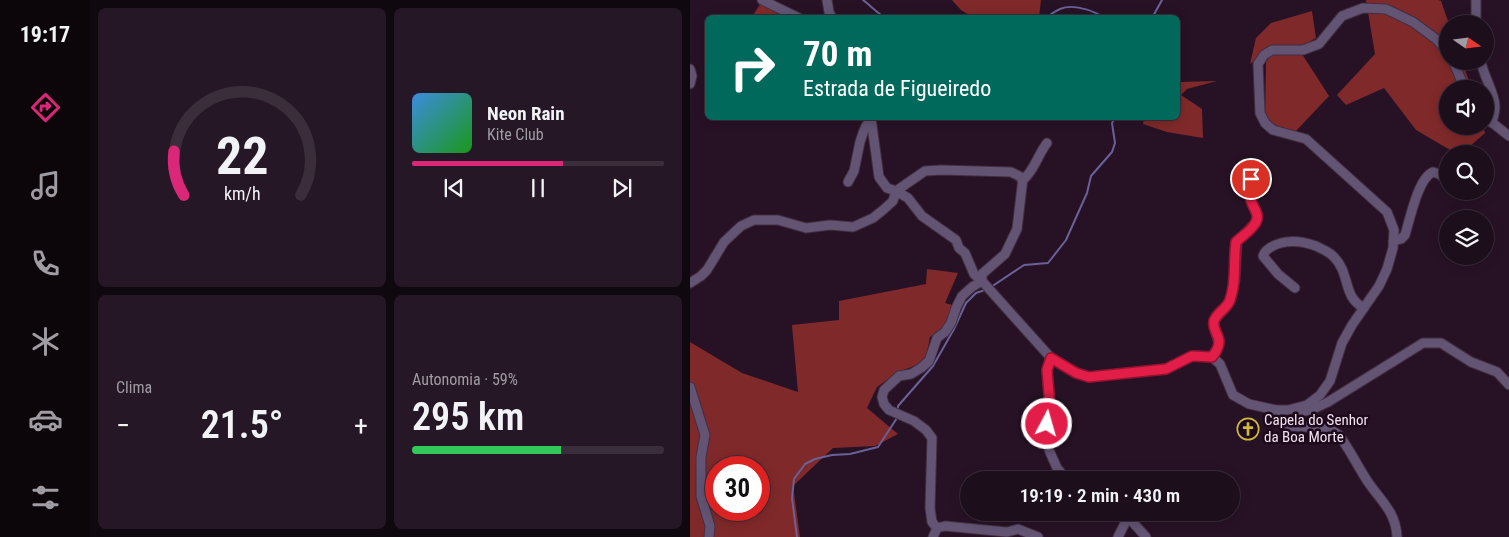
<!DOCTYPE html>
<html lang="pt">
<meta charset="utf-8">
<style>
body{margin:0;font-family:"Roboto Condensed",sans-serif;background:#251725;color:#f1f3f6;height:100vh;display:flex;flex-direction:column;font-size:19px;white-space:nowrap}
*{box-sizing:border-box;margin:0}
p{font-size:16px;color:#a09ca3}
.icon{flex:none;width:28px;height:28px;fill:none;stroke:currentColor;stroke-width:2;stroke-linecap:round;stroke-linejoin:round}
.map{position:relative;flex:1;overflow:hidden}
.side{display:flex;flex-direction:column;gap:8px;padding:8px;background:#10080f;width:600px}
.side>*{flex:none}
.top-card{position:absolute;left:15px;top:15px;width:475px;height:105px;border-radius:8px;box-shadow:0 2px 12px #0003,0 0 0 1px #3b2e3b;background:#00695c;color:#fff;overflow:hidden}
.needle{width:32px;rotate:104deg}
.buttons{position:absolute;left:749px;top:15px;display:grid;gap:10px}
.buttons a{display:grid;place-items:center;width:55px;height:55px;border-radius:50%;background:#1d0e1c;box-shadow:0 2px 12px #0003,0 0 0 1px #3b2e3b;font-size:25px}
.speed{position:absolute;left:15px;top:456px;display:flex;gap:10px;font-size:25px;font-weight:700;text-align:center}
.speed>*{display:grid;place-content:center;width:65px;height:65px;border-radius:50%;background:#1d0e1c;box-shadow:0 2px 12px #0003,0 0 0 1px #3b2e3b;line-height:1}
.speed .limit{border:8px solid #d22;background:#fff;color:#111}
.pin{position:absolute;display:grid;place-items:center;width:42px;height:42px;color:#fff;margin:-21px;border:2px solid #fff;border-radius:50%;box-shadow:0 1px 5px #0007}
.me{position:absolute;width:55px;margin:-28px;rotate:6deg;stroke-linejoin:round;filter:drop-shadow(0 0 4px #0008)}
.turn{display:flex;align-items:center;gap:18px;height:105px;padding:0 15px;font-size:22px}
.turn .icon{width:65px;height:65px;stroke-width:2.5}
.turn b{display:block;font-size:35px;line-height:42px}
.big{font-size:38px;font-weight:600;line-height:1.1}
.side .tile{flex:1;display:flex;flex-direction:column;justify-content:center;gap:8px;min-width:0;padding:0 18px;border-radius:8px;background:#251725}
.side .dial{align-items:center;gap:0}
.dial svg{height:130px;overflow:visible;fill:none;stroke:#3b2e3b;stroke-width:7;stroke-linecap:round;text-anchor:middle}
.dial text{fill:#f1f3f6;stroke:none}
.song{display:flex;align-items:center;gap:15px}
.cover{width:60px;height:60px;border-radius:8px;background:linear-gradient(135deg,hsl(210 70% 55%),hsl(120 70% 35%))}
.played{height:5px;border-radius:2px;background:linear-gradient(90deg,#db2777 60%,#3b2e3b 60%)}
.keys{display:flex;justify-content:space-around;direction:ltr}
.heat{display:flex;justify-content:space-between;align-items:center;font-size:28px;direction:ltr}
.charge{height:8px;border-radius:4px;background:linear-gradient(90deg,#34c759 59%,#3b2e3b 0)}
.side .tiles{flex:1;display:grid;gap:8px;grid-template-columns:repeat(2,1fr)}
.trip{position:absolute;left:270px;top:471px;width:280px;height:50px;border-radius:25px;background:#1d0e1c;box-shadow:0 2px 12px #0003,0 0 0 1px #3b2e3b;font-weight:600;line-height:50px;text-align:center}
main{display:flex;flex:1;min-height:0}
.dock{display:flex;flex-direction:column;width:90px;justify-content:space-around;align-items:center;background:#0c060b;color:#a09ca3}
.dock .icon{width:35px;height:35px}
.dock .current{color:#db2777}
.dock b{font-size:22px;color:#f1f3f6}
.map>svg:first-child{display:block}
.forest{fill:#80292a;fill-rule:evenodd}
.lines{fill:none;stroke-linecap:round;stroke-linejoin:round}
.stream{stroke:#696298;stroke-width:2}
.building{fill:#721f44}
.minor-casing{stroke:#432f41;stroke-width:11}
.minor{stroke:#635474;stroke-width:9}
.route-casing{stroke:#92132f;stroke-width:12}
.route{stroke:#e11d48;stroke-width:9}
.labels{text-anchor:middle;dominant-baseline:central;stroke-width:5;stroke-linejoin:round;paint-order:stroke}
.poi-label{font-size:15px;fill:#f2e3ef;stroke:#1d091b;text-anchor:start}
</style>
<main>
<nav class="dock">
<b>19:17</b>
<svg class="icon current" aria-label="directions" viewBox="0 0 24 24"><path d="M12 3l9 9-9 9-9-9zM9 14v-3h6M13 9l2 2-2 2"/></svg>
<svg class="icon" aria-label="music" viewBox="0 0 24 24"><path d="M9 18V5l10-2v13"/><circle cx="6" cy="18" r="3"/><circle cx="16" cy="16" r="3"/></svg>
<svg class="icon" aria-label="phone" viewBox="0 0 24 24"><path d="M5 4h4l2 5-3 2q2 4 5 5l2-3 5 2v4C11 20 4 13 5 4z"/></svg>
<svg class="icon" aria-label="climate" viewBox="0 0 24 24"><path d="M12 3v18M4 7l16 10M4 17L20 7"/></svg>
<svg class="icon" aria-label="car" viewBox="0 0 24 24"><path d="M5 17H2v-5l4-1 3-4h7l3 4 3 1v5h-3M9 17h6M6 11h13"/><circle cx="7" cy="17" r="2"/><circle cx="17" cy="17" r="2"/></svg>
<svg class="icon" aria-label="filters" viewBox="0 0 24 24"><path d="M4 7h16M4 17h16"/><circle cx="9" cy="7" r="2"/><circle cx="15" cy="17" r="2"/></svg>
</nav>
<section class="side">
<div class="tiles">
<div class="tile dial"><svg viewBox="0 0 100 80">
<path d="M14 69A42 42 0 1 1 86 69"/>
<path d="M14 69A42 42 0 0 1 8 42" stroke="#db2777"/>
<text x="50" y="56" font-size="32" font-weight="700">22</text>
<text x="50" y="72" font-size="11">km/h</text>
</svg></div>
<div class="tile">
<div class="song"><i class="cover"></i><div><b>Neon Rain</b><p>Kite Club</p></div></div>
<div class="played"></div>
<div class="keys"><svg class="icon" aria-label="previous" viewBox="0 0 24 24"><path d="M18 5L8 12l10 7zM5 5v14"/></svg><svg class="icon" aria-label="pause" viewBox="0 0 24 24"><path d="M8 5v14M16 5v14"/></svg><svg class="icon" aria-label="next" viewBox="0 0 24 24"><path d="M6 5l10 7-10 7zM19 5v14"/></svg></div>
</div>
<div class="tile"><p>Clima</p>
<div class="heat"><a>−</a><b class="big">21.5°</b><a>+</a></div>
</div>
<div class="tile"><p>Autonomia · 59%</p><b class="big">295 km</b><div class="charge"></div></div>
</div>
</section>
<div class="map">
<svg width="819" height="537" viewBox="0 0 819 537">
<rect width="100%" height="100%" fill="#271225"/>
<g class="forest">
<path d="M262,0H351L349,17H282L271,10Z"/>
<path d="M676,0H748L751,1L759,24H758V61H772L782,89H758V126H793L795,133L771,154H767L726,130L694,88L656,105L647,95L685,54Z"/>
<path d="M71,3L101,18H61Z"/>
<path d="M622,11L626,38L612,46H583L560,64L566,38L581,23Z"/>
<path d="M583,53L612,54L639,96L605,132L581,124L575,115L576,62Z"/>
<path d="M527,81L497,89L491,95L512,109L513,138L477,132L453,124L454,118H488V82Z"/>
<path d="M237,269L268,273L255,303L262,305L256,325L240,337L235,362L208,372L187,387L177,408L208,434L185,446L143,448L103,486L110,537H0V342L52,373L108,392L102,325L149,320V301L236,284ZM26,468H69V510H26Z"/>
</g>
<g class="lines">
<g class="stream">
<path d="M173,0C180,5 189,15 196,18"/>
<path d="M356,18C360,15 365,11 370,9C384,3 403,11 416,18"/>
<path d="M462,18L472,0"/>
<path d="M301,287L334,265L358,263L376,240L397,193L401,176L422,152L425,143L422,123L425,118"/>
<path d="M208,411V406L243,366L264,329L276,303L286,293L295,290"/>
<path d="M107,537L102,498L104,479L115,464L125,459L142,455L160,454L188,447L207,418"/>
</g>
</g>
<path class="building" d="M555,425H562L561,433H555Z"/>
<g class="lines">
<g class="minor-casing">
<g id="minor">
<path d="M72,0L109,18"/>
<path d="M137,0L139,12L142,18"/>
<path d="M786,0V24"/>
<path d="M763,61L775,89"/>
<path d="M791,61C793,76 805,92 805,107C805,112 803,118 802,123"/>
<path d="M0,69L2,76L0,84"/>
<path d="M795,117L819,136"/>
<path d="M181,118L189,177L197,188L206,191L235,171L251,170L321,172L333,178L327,229L315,254L292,274V281L361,358L387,373L399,377L476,369L502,356L522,357L530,364L543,395L559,404L586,410H598L617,405L630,395L640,381L652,343L662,325L689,286L697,269L703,248L704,230L697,212L616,139L583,130L575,123L570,113L568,64L574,55L582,50H613L629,44L652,16L673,8L696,9L723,22L746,39L758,52"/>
<path d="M332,181C345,170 347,156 357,143"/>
<path d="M158,182L164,171L170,142L173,133L176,126L181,120"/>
<path d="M703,241L711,239L715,235C720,219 728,178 743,172L749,174L758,181"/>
<path d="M0,283L11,276L17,270L34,242L51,226L64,220H88L116,228L140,225L163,227L183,218L193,210L203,201L206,191L218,198L232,216L266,240L269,248L275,253L284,274L292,281L282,287L272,296L266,308L261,323L255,332L247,338L239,361L231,368L221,374L209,376L194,390L192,397L194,404L199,410L224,421L236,430L242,438L240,508L242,522L247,528"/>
<path d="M605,288L588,274L573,256C575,249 584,245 591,243C602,240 615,242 626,246C631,249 638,251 643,256C661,273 652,297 674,308"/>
<path d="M522,357L529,345L524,324L525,319L537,306L540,300L545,280L547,242C552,236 559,232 564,225C572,215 563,209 560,199C559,193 560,186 561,179"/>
<path d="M361,358L357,370L360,405L357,424L359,450L367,468L377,480"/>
<path d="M0,387L15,435L11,457V496L20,526L19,537"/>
<path d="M586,410L589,420L599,426L634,428L643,431L649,435C660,450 668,467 678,482C691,501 706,512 707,537"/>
<path d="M608,412L621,410L638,402L733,343H751L781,362L807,372L819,385"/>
<path d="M419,512L424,516L438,517L456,537"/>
<path d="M243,537L247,528L255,526L317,532L328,529L348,537"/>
<path d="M428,537L438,517L437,512"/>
</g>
</g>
<use href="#minor" class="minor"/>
</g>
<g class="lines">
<g class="route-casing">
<path id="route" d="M357,424L360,406L357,370L361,358L386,373L399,377L476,369L502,356L522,357C538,337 521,334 524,321C527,312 537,309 540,300C547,280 543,262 546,242C552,236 559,232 564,225C572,215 563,209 561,200C559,193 560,186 561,179"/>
</g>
<use href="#route" class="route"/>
</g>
<defs>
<g id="church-ring" transform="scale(1.125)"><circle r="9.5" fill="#1d091b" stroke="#cdb938" stroke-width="1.5"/><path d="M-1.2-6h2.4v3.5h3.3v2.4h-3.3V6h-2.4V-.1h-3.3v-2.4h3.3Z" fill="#cdb938"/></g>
</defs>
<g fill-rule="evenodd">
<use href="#church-ring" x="558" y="429"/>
</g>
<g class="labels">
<g class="poi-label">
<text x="574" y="420">Capela do Senhor<tspan x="574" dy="17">da Boa Morte</tspan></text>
</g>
</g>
</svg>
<div class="buttons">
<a><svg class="needle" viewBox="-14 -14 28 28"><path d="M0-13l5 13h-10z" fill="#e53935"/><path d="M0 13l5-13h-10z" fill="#a09ca3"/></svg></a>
<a><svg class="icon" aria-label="sound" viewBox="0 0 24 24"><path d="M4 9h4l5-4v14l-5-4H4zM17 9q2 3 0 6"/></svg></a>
<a><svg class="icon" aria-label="search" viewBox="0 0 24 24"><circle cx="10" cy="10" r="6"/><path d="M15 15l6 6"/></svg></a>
<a><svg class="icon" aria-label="layers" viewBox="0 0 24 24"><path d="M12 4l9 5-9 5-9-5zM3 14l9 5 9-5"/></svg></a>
</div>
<div class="speed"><div class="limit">30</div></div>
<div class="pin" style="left:561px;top:179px;background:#d93025"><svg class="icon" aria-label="arrive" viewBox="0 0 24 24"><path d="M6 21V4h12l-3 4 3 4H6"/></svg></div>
<svg class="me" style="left:357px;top:424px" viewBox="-20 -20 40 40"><circle r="17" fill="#e11d48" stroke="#fff" stroke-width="3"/><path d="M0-11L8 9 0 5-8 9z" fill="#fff"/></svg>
<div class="trip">19:19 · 2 min · 430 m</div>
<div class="top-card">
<div class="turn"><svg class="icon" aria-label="right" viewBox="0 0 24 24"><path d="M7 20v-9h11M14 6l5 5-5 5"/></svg><div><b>70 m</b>Estrada de Figueiredo</div></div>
</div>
</div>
</main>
